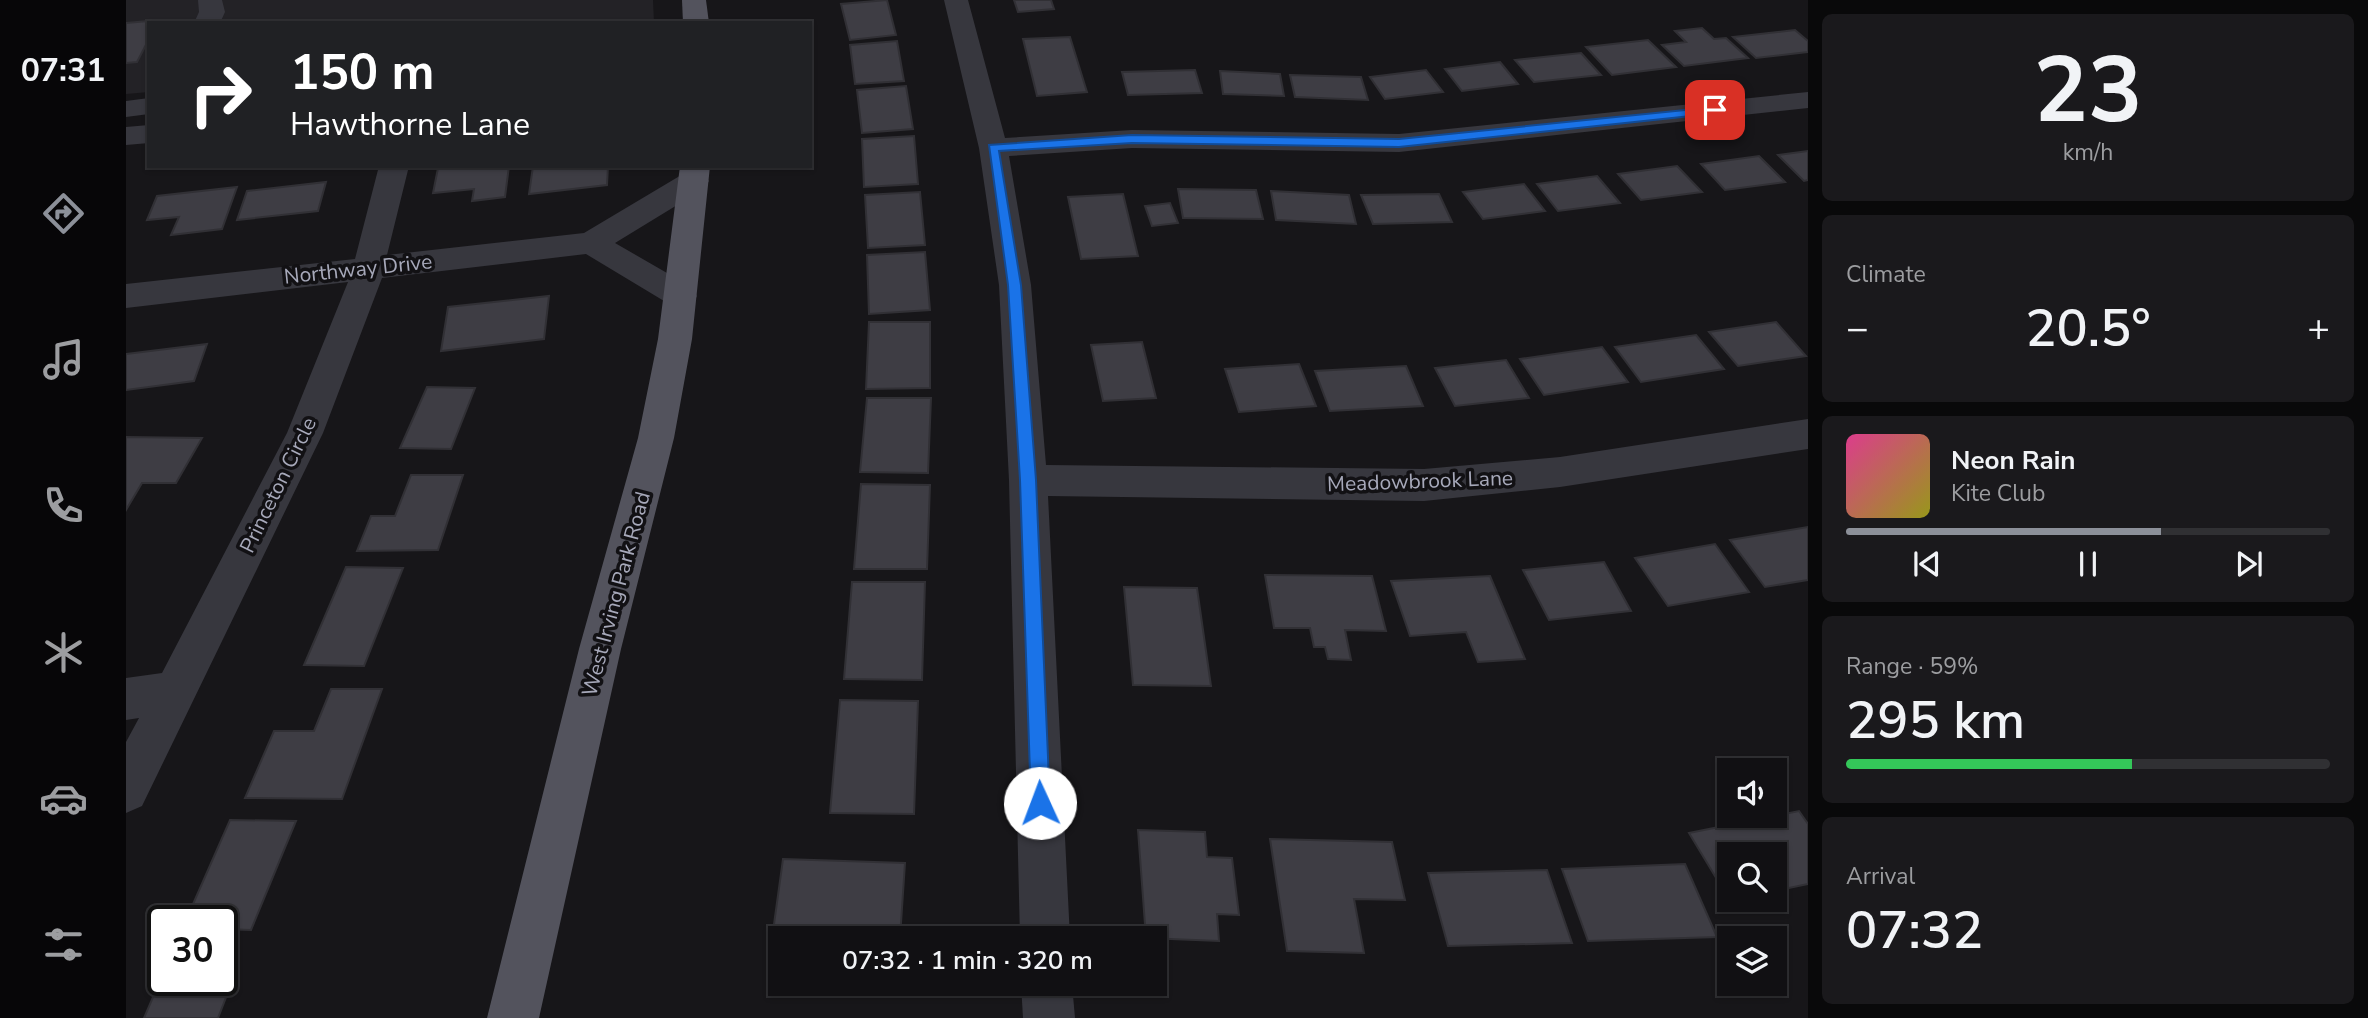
<!DOCTYPE html>
<meta charset="utf-8">
<style>
body{margin:0;font-family:"Nunito Sans",sans-serif;background:#1a191c;color:#f1f3f6;height:100vh;display:flex;flex-direction:column;font-size:26px;white-space:nowrap}
*{box-sizing:border-box;margin:0}
p{font-size:23px;color:#9c9da0}
.icon{flex:none;width:38px;height:38px;fill:none;stroke:currentColor;stroke-width:2;stroke-linecap:round;stroke-linejoin:round}
.map{position:relative;flex:1;overflow:hidden}
.details{display:flex;flex-direction:column;gap:14px;padding:14px;background:#09090a;width:560px}
.details>*{flex:none}
.guide{position:absolute;left:21px;top:21px;width:665px;height:147px;border-radius:0px;box-shadow:0 2px 5px #0004,0 0 0 2px #303033;background:#202124;color:#fff;overflow:hidden}
.fabs{position:absolute;left:1591px;top:758px;display:grid;gap:14px}
.fabs a{display:grid;place-items:center;width:70px;height:70px;border-radius:0px;background:#111013;box-shadow:0 2px 5px #0004,0 0 0 2px #303033;font-size:35px}
.speed{position:absolute;left:21px;top:905px;display:flex;gap:14px;font-size:35px;font-weight:700;text-align:center}
.speed>*{display:grid;place-content:center;width:91px;height:91px;border-radius:50%;background:#111013;box-shadow:0 2px 5px #0004,0 0 0 2px #303033;line-height:1}
.speed .limit{border:4px solid #111;border-radius:10px;background:#fff;color:#111}
.pin{position:absolute;display:grid;place-items:center;width:60px;height:60px;color:#fff;margin:-30px;border-radius:14px;box-shadow:0 4px 10px #0006}
.me{position:absolute;width:77px;margin:-38px;rotate:358deg;stroke-linejoin:round;filter:drop-shadow(0 0 5px #0008)}
.turn{display:flex;align-items:center;gap:24px;height:147px;padding:0 28px;font-size:32px}
.turn .icon{width:91px;height:91px;stroke-width:2.5}
.turn b{display:block;font-size:49px;line-height:60px}
.big{font-size:52px;font-weight:600;line-height:1.1}
.details .tile{flex:1;display:flex;flex-direction:column;justify-content:center;gap:10px;min-width:0;padding:0 24px;border-radius:10px;background:#1a191c}
.details .dial{align-items:center;gap:0}
.dial b{font-size:91px;line-height:1}
.song{display:flex;align-items:center;gap:21px}
.cover{width:84px;height:84px;border-radius:10px;background:linear-gradient(135deg,hsl(330 70% 55%),hsl(60 70% 35%))}
.played{height:7px;border-radius:4px;background:linear-gradient(90deg,#8c9099 65%,#303033 65%)}
.keys{display:flex;justify-content:space-around;direction:ltr}
.heat{display:flex;justify-content:space-between;align-items:center;font-size:38px;direction:ltr}
.charge{height:10px;border-radius:5px;background:linear-gradient(90deg,#34c759 59%,#303033 0)}
.trip{position:absolute;left:642px;top:926px;width:399px;height:70px;border-radius:0px;background:#111013;box-shadow:0 2px 5px #0004,0 0 0 2px #303033;font-weight:600;line-height:70px;text-align:center}
main{display:flex;flex:1;min-height:0}
.tabs{display:flex;flex-direction:column;width:126px;justify-content:space-around;align-items:center;background:#070608;color:#9c9da0}
.tabs .icon{width:49px;height:49px}
.tabs .selected{color:#8c9099}
.tabs b{font-size:32px;color:#f1f3f6}
.map>svg:first-child{display:block}
.built{fill:#232226}
.building{fill:#3e3d44;stroke:#313035;stroke-width:2}
.lines{fill:none;stroke-linecap:round;stroke-linejoin:round}
.minor{fill:#37373e;fill-rule:evenodd}
.major{fill:#53535d;fill-rule:evenodd}
.route{fill:#1a73e8;stroke:#114b97;stroke-width:2}
.labels{text-anchor:middle;dominant-baseline:central;stroke-width:7;stroke-linejoin:round;paint-order:stroke}
.street-label{font-size:21px;fill:#a7a9ba;stroke:#121114}
</style>
<main>
<nav class="tabs">
<b>07:31</b>
<svg class="icon selected" aria-label="directions" viewBox="0 0 24 24"><path d="M12 3l9 9-9 9-9-9zM9 14v-3h6M13 9l2 2-2 2"/></svg>
<svg class="icon" aria-label="music" viewBox="0 0 24 24"><path d="M9 18V5l10-2v13"/><circle cx="6" cy="18" r="3"/><circle cx="16" cy="16" r="3"/></svg>
<svg class="icon" aria-label="phone" viewBox="0 0 24 24"><path d="M5 4h4l2 5-3 2q2 4 5 5l2-3 5 2v4C11 20 4 13 5 4z"/></svg>
<svg class="icon" aria-label="climate" viewBox="0 0 24 24"><path d="M12 3v18M4 7l16 10M4 17L20 7"/></svg>
<svg class="icon" aria-label="car" viewBox="0 0 24 24"><path d="M5 17H2v-5l4-1 3-4h7l3 4 3 1v5h-3M9 17h6M6 11h13"/><circle cx="7" cy="17" r="2"/><circle cx="17" cy="17" r="2"/></svg>
<svg class="icon" aria-label="filters" viewBox="0 0 24 24"><path d="M4 7h16M4 17h16"/><circle cx="9" cy="7" r="2"/><circle cx="15" cy="17" r="2"/></svg>
</nav>
<div class="map">
<svg width="1682" height="1018" viewBox="0 0 1682 1018">
<rect width="100%" height="100%" fill="#171619"/>
<path class="built" d="M0,0H527L528,23H23V92L0,94Z"/>
<g class="building">
<path d="M761,0L770,35L724,40L715,4Z"/>
<path d="M888,0H925L928,9L892,12Z"/>
<path d="M33,20L23,23V39L11,62L0,63V23Z"/>
<path d="M1576,28L1588,39L1600,38L1622,58L1558,66L1536,45L1560,42L1549,31Z"/>
<path d="M1669,30L1682,41V52L1630,58L1607,37Z"/>
<path d="M944,37L961,92L911,96L897,39Z"/>
<path d="M1522,40L1550,67L1486,75L1460,47Z"/>
<path d="M771,41L778,81L729,84L724,45Z"/>
<path d="M1455,53L1475,75L1408,82L1389,60Z"/>
<path d="M1374,62L1392,84L1336,91L1319,69Z"/>
<path d="M1069,70L1076,93L1002,95L996,72Z"/>
<path d="M1300,70L1317,92L1259,99L1244,77Z"/>
<path d="M1094,71L1154,74L1158,96L1097,94Z"/>
<path d="M1164,75L1235,77L1242,100L1169,97Z"/>
<path d="M780,86L787,129L736,133L731,90Z"/>
<path d="M788,136L792,184L738,187L736,139Z"/>
<path d="M1682,151V180L1678,181L1652,155Z"/>
<path d="M1633,156L1659,182L1599,190L1575,164Z"/>
<path d="M383,166L379,197L346,201L348,189L307,193L312,168Z"/>
<path d="M407,166H482L481,185L403,194Z"/>
<path d="M1551,166L1576,192L1515,200L1492,174Z"/>
<path d="M1471,176L1494,203L1432,211L1411,184Z"/>
<path d="M200,182L192,211L111,220L121,191Z"/>
<path d="M1398,184L1419,211L1357,219L1337,192Z"/>
<path d="M111,187L96,229L45,235L53,217L21,220L31,196Z"/>
<path d="M1052,189L1130,190L1137,219L1057,218Z"/>
<path d="M1145,191L1223,195L1230,224L1150,220Z"/>
<path d="M794,192L799,245L742,248L739,195Z"/>
<path d="M997,194L1012,256L955,259L942,197Z"/>
<path d="M1313,194L1326,222L1247,224L1235,195Z"/>
<path d="M1044,203L1052,223L1026,226L1019,206Z"/>
<path d="M799,252L804,310L743,314L741,255Z"/>
<path d="M423,296L418,339L315,351L322,307Z"/>
<path d="M743,322H804V388L740,389Z"/>
<path d="M1650,322L1680,356L1612,366L1583,332Z"/>
<path d="M1570,335L1598,369L1515,382L1489,347Z"/>
<path d="M1016,342L1030,398L977,401L965,345Z"/>
<path d="M81,344L68,381L0,390V354Z"/>
<path d="M1476,347L1502,382L1418,395L1394,359Z"/>
<path d="M1380,360L1403,398L1329,406L1309,368Z"/>
<path d="M1173,364L1190,406L1113,412L1099,369Z"/>
<path d="M1280,366L1297,406L1204,411L1189,371Z"/>
<path d="M301,387L349,388L325,449L274,448Z"/>
<path d="M741,398H805L802,473L734,472Z"/>
<path d="M0,437L76,438L50,483H16L0,510Z"/>
<path d="M285,475H337L312,550L231,551L245,516H269Z"/>
<path d="M735,484L804,485L801,569H728Z"/>
<path d="M1682,527V580L1639,587L1604,540Z"/>
<path d="M1589,544L1623,592L1542,606L1509,558Z"/>
<path d="M1478,562L1505,611L1423,620L1397,570Z"/>
<path d="M220,567L277,568L238,666L178,665Z"/>
<path d="M1139,575L1246,576L1260,631L1219,630L1225,660L1202,659L1199,647H1188L1184,628H1148Z"/>
<path d="M1364,576L1399,659L1352,662L1340,632L1284,636L1265,581Z"/>
<path d="M726,582H799L796,680L718,679Z"/>
<path d="M998,587L1071,588L1085,686L1007,685Z"/>
<path d="M205,689H256L216,799L119,798L148,731H188Z"/>
<path d="M714,700L792,701L788,814L704,813Z"/>
<path d="M1673,811L1682,824V884L1648,891V854H1603V900H1611L1604,901L1563,833Z"/>
<path d="M104,820L170,821L125,930L96,929V920H60Z"/>
<path d="M1012,830L1079,832L1081,857L1106,858L1113,915L1091,914L1093,941L1020,938Z"/>
<path d="M1144,839L1266,842L1279,900L1228,899L1238,953L1161,951Z"/>
<path d="M657,859L779,863L774,938H654V954L644,953Z"/>
<path d="M1559,864L1591,937L1462,941L1436,869Z"/>
<path d="M1421,870L1446,943L1322,946L1302,873Z"/>
<path d="M96,969H111L92,1018H18L37,974V980H96Z"/>
</g>
<g class="lines">
<g class="minor">
<path d="M72,0H96L99,12L94,23H68L73,12Z"/>
<path d="M818,0H842L879,138L1006,130L1273,134L1682,92V108L1273,152L1006,148L883,156L905,285L920,465L1298,469L1434,457L1682,419V449L1434,487L1298,501L922,496L944,938H894L883,480L873,285L853,148Z"/>
<path d="M23,98V114L0,117V101Z"/>
<path d="M23,125V143L0,145V127Z"/>
<path d="M253,166H283L261,255L458,233L557,174L568,171L579,174L583,181L579,188L489,243L567,288L571,296L567,304L555,308L543,304L460,254L256,278L197,433L16,806L0,813V742L13,718L0,720V678L36,673L161,433L222,282L0,308V284L229,259Z"/>
<path d="M895,984H946L949,1018H897Z"/>
</g>
<g class="major">
<path d="M556,0H580L583,23H557Z"/>
<path d="M554,166H584L566,339L548,438L495,649L413,1018H361L453,649L512,438L532,339Z"/>
</g>
</g>
<path class="route" d="M1589,107L1595,110L1593,113L1273,147L1006,143L873,151L895,285L910,480L924,803L921,810L914,813L908,810L905,803L894,480L882,285L863,145L1006,135L1273,139Z"/>
<g class="labels">
<g class="street-label">
<text transform="translate(232 269) rotate(-6)">Northway Drive</text>
<text transform="translate(1294 481) rotate(-2)">Meadowbrook Lane</text>
<text transform="translate(152 485) rotate(-64)">Princeton Circle</text>
<text transform="translate(490 594) rotate(-75)">West Irving Park Road</text>
</g>
</g>
</svg>
<div class="fabs">
<a><svg class="icon" aria-label="sound" viewBox="0 0 24 24"><path d="M4 9h4l5-4v14l-5-4H4zM17 9q2 3 0 6"/></svg></a>
<a><svg class="icon" aria-label="search" viewBox="0 0 24 24"><circle cx="10" cy="10" r="6"/><path d="M15 15l6 6"/></svg></a>
<a><svg class="icon" aria-label="layers" viewBox="0 0 24 24"><path d="M12 4l9 5-9 5-9-5zM3 14l9 5 9-5"/></svg></a>
</div>
<div class="speed"><div class="limit">30</div></div>
<div class="pin" style="left:1589px;top:110px;background:#d93025"><svg class="icon" aria-label="arrive" viewBox="0 0 24 24"><path d="M6 21V4h12l-3 4 3 4H6"/></svg></div>
<svg class="me" style="left:914px;top:803px" viewBox="-20 -20 40 40"><circle r="19" fill="#fff"/><path d="M0-13L10 11 0 6-10 11z" fill="#1a73e8"/></svg>
<div class="trip">07:32 · 1 min · 320 m</div>
<div class="guide">
<div class="turn"><svg class="icon" aria-label="right" viewBox="0 0 24 24"><path d="M7 20v-9h11M14 6l5 5-5 5"/></svg><div><b>150 m</b>Hawthorne Lane</div></div>
</div>
</div>
<section class="details">
<div class="tile dial"><b>23</b><p>km/h</p></div>
<div class="tile"><p>Climate</p>
<div class="heat"><a>−</a><b class="big">20.5°</b><a>+</a></div>
</div>
<div class="tile">
<div class="song"><i class="cover"></i><div><b>Neon Rain</b><p>Kite Club</p></div></div>
<div class="played"></div>
<div class="keys"><svg class="icon" aria-label="previous" viewBox="0 0 24 24"><path d="M18 5L8 12l10 7zM5 5v14"/></svg><svg class="icon" aria-label="pause" viewBox="0 0 24 24"><path d="M8 5v14M16 5v14"/></svg><svg class="icon" aria-label="next" viewBox="0 0 24 24"><path d="M6 5l10 7-10 7zM19 5v14"/></svg></div>
</div>
<div class="tile"><p>Range · 59%</p><b class="big">295 km</b><div class="charge"></div></div>
<div class="tile"><p>Arrival</p><b class="big">07:32</b></div>
</section>
</main>
